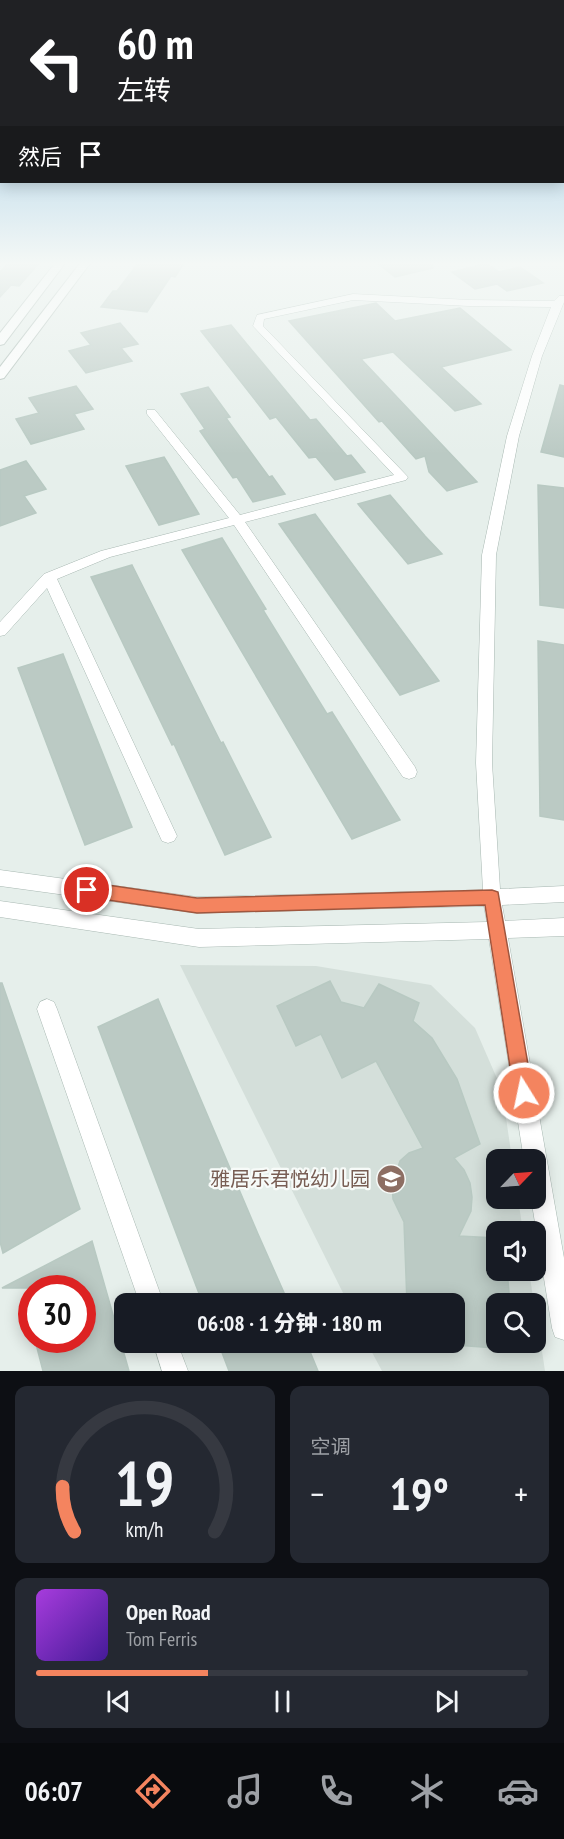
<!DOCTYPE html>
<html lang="zh">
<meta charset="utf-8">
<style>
body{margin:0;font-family:"PT Sans Narrow","Noto Sans SC",sans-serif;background:#242831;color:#f1f3f6;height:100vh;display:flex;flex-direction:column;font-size:22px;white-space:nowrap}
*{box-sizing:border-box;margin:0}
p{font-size:20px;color:#9ea1a6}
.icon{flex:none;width:33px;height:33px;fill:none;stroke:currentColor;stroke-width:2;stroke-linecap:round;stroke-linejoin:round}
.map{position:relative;height:1371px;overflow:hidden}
.details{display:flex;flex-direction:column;gap:15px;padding:15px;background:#0d0f14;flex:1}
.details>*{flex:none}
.top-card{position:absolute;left:0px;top:0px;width:564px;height:183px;box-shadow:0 3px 15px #0003;background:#202124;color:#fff;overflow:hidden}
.needle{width:39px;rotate:65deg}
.buttons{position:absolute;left:486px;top:1149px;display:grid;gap:12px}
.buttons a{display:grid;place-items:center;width:60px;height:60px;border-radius:12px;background:#171b24;box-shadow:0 3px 15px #0003;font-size:30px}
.speed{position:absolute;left:18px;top:1275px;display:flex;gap:12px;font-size:30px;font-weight:700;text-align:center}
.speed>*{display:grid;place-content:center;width:78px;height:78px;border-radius:50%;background:#171b24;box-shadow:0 3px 15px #0003;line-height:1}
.speed .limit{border:9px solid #d22;background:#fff;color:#111}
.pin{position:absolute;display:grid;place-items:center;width:51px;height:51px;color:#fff;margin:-26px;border:3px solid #fff;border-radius:50%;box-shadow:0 2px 6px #0007}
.me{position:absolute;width:66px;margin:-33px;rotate:350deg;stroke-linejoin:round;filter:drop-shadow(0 0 4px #0008)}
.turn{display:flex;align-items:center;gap:21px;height:126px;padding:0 18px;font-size:27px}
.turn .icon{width:78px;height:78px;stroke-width:2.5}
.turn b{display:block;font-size:42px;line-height:51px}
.then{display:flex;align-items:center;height:57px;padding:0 18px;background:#0003;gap:12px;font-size:22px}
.big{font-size:45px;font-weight:800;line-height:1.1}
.details .tile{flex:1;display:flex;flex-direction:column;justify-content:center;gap:9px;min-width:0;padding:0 21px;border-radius:12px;background:#242831}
.details .dial{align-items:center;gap:0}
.dial svg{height:156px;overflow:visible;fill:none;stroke:#363941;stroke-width:7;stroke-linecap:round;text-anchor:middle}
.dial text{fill:#f1f3f6;stroke:none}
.song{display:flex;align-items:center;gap:18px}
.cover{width:72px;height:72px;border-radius:9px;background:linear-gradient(135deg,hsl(280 70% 55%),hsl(260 70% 35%))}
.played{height:6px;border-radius:3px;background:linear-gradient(90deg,#f4845f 35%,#363941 35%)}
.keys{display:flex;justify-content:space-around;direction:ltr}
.heat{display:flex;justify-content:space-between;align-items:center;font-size:33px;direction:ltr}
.details .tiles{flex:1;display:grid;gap:15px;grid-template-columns:1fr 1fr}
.tile:last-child{grid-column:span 2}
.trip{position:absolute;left:114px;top:1293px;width:351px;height:60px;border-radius:12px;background:#171b24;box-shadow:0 3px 15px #0003;font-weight:800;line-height:60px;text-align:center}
.tabs{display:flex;height:96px;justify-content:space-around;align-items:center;background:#090b0e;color:#9ea1a6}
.tabs .icon{width:42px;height:42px}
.tabs .selected{color:#f4845f}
.tabs b{font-size:27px;color:#f1f3f6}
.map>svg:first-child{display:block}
.built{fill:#d4dfda}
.building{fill:#bbcac4;stroke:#b8c9c2;stroke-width:1.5}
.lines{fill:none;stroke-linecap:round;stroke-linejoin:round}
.minor-casing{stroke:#a8b8b2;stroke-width:1}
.tertiary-casing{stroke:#a8b8b2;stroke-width:2}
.minor{fill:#fff;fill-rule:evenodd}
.tertiary{fill:#fff;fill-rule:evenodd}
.route{fill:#f4845f;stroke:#9f563e;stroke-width:1.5}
.labels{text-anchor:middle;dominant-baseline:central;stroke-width:4.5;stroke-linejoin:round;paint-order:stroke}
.near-education-label{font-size:20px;fill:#785e54;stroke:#f7fbf9;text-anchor:end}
</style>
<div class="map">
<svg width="564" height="1371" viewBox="0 0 564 1371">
<rect width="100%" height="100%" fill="#e6efeb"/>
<path class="built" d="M180,965L316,966L431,985L475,1028L502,1090L512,1159L496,1160V1198L518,1199L523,1231L496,1232V1270L529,1271L534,1303L496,1304V1342H536V1312L545,1371H382L367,1343L454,1342V1304L348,1303Z"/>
<g class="building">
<path d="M9,262H40L19,286L11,285L0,297V272Z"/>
<path d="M139,262H185L175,277L171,276L147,312L101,307L113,291H117Z"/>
<path d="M376,262H432L433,268L395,277Z"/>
<path d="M487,263L499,272L520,267L543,283L507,291L497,284L475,289L452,272Z"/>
<path d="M376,303L395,321L460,308L511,350L441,367L481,404L455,411L393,352L361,359L477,482L447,491L429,472L425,456L416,459L382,421L379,422L289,321Z"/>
<path d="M120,323L138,344L121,348L132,361L86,373L69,351L91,345L81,333Z"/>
<path d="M231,325L310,420L316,419L347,456L351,455L365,472L335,480L316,457L309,458L276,417L270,419L201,331Z"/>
<path d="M560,385L564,386V457L541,452Z"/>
<path d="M76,386L93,409L74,414L84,429L31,444L16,419L39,413L29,398Z"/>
<path d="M208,387L230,417L226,418L269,477L272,476L285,494L253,502L237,477L233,478L200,431L205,429L181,394Z"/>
<path d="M164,457L199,514L159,525L126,466Z"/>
<path d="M26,461L46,489L24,496L36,513L0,526V470Z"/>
<path d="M538,485L564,488V608L540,605Z"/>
<path d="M390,495L425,536L442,554L408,564L358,504Z"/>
<path d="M315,514L370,588L439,681L400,695L279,524Z"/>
<path d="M222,538L266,609L263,610L327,714L332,712L400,820L352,839L182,550Z"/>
<path d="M132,565L221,743L223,742L271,837L225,855L174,744L172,745L91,577Z"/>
<path d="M538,641L564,645V820L540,816Z"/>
<path d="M63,654L132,827L85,845L18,668Z"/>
<path d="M330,981L341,1002L364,1008L379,984L419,1003L413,1021L432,1038L457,1079L480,1144L454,1158L464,1170L470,1183L472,1197L471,1211L459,1236L496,1238V1270H507L510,1304H496V1348L454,1345V1304H407L404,1222L393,1199L392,1185L400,1161L409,1153L423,1148L376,1061L342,1078L321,1034L296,1046L277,1006Z"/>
<path d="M0,983H2L80,1209L3,1253L0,1242Z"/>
<path d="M158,999L258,1234L289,1304H203L98,1027Z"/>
<path d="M92,1241L129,1371H43L35,1340H82V1288H2Z"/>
<path d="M218,1342H306L318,1371H229Z"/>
</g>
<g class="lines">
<g class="minor-casing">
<g id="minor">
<path d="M353,294L469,300L554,301L559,296H564V302L542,356L519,436L496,555L492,763L500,889L564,886V902L502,905L505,921L564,918V936L508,938L564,1258V1340L555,1337L552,1328L531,1198H536V1160H524L489,939L199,947L0,917V901L199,929L487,922L484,906L197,913L0,886V870L197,897L483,890L476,763L482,555L507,436L532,356L551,307L469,306L353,300L264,319L263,326L408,477L406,480L245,522L415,767L417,772L415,777L409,779L403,777L234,525L110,557L57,579L177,836L174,841L168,843L162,841L47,588L5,635L0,636V622L44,574L101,551L229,518L147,414V410H155L240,515L394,475L253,326L257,315Z"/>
<path d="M47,999L54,1002L57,1009L164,1304H140L37,1009L40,1002Z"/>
<path d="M153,1342H177L188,1371H162Z"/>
</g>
</g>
<g class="tertiary-casing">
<g id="tertiary">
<path d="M56,262H66L4,344L0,345V333Z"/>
<path d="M81,262H91L4,378L0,379V367Z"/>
</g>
</g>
<use href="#minor" class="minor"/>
<use href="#tertiary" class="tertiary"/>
</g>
<linearGradient id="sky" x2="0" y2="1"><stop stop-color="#84bce0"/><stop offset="0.58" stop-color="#f4f8f6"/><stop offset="1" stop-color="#f4f8f6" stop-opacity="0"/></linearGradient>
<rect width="564" height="454" fill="url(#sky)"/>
<path class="route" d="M87,882L197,898L492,890L498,892L533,1093L531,1099L524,1102L517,1099L514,1093L485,905L197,913L87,897L82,895L79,890L82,885Z"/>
<defs>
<g id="school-disc" transform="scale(1.5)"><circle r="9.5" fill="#8d6e63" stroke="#f7fbf9"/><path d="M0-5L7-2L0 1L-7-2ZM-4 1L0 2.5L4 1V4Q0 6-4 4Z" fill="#fff"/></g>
</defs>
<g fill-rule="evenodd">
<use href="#school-disc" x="391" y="1179"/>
</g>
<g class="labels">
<g class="near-education-label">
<text x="370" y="1179">雅居乐君悦幼儿园</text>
</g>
</g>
</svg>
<div class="buttons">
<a><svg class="needle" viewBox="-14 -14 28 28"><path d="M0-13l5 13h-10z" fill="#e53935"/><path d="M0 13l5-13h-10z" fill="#9ea1a6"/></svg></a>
<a><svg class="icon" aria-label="sound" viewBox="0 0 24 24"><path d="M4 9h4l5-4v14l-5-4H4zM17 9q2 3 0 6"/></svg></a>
<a><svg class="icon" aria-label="search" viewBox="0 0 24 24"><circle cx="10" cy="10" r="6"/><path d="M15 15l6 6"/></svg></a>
</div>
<div class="speed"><div class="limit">30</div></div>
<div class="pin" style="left:87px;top:890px;background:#d93025"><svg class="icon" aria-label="arrive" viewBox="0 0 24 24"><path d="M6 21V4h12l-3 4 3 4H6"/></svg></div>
<svg class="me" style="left:524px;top:1093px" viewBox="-20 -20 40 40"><circle r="17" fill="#f4845f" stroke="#fff" stroke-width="3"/><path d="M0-11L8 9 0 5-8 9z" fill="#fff"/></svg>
<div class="trip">06:08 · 1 分钟 · 180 m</div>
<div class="top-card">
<div class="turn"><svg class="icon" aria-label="left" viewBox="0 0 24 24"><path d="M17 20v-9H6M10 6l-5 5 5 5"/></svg><div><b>60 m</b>左转</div></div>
<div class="then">然后<svg class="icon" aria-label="arrive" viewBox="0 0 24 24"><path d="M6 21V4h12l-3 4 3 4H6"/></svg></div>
</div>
</div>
<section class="details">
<div class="tiles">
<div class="tile dial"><svg viewBox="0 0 100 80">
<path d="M14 69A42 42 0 1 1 86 69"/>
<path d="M14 69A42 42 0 0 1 8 46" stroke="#f4845f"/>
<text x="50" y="56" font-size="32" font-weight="700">19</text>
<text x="50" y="72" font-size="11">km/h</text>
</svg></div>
<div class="tile"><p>空调</p>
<div class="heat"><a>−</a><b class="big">19°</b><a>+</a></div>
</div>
<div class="tile">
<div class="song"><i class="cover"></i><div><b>Open Road</b><p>Tom Ferris</p></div></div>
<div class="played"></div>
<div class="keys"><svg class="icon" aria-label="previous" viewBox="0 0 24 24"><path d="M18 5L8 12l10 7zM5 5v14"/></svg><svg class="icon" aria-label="pause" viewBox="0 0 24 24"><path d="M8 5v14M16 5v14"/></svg><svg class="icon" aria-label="next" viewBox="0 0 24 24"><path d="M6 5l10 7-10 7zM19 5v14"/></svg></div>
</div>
</div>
</section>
<nav class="tabs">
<b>06:07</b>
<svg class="icon selected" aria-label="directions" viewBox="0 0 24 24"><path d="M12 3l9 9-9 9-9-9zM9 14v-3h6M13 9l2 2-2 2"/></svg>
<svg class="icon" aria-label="music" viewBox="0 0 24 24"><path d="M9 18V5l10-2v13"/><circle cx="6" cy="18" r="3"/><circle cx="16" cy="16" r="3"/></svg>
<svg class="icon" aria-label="phone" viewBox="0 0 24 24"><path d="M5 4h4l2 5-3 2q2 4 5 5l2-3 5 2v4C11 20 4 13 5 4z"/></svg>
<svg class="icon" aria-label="climate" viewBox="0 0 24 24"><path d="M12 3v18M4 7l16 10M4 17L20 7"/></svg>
<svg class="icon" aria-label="car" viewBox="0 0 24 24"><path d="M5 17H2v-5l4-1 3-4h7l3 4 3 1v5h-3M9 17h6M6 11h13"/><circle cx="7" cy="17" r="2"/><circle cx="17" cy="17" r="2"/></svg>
</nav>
